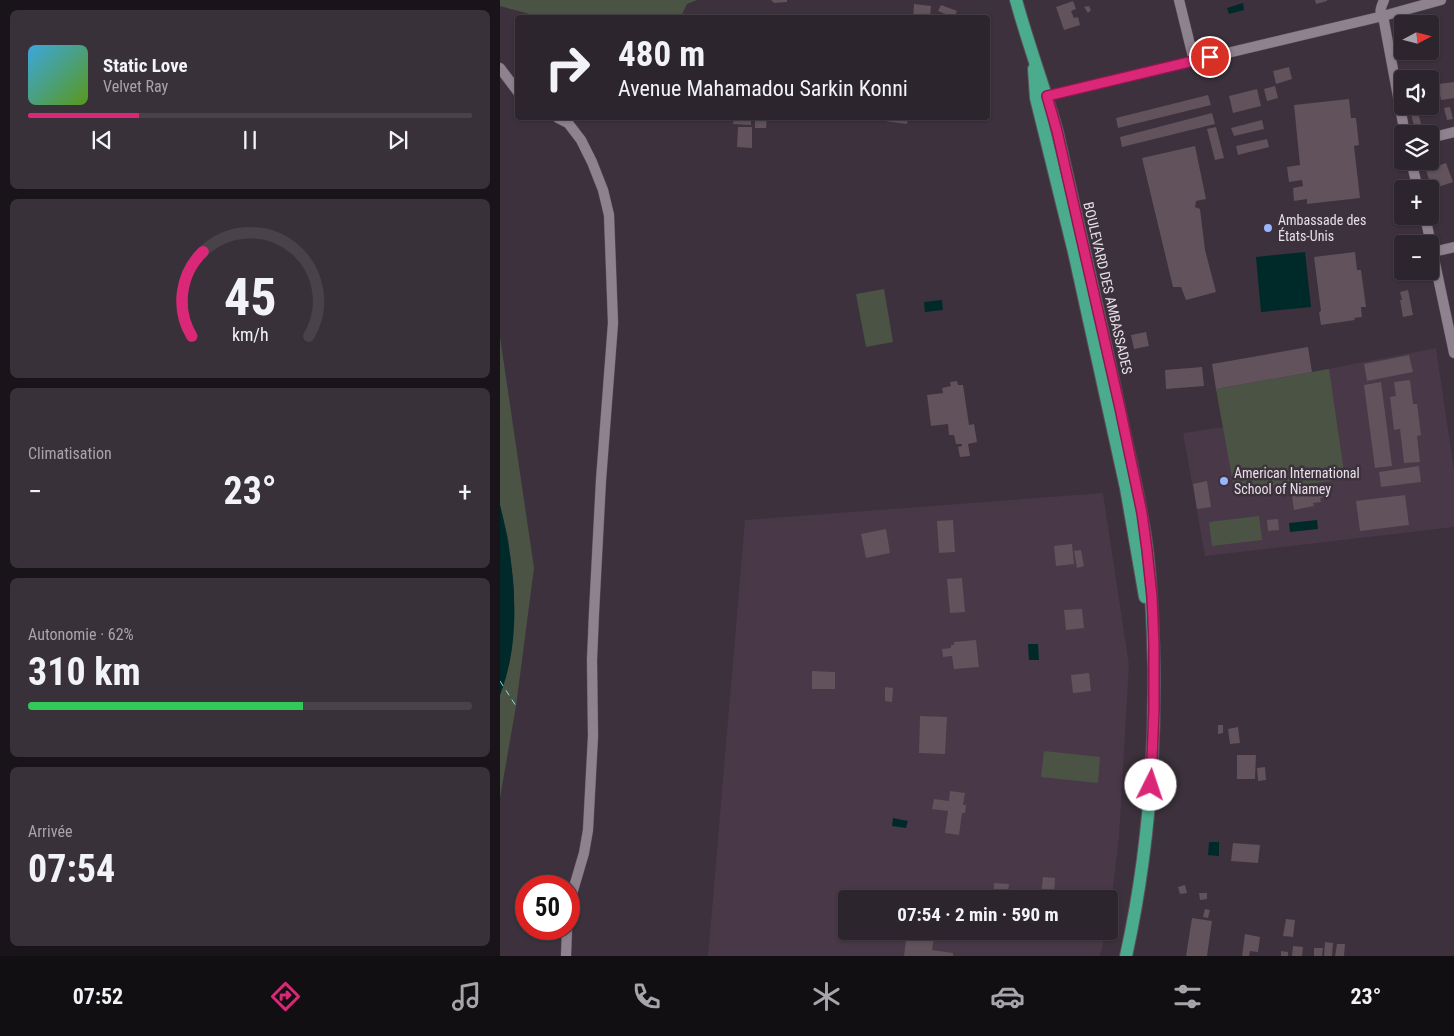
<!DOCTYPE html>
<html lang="fr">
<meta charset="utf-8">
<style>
body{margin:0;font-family:"Roboto Condensed",sans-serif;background:#393139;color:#f1f3f6;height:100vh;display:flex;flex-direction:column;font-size:19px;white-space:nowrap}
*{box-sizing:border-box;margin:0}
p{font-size:16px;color:#a7a5aa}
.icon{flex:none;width:28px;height:28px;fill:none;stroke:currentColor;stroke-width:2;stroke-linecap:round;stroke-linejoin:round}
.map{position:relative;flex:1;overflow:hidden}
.drawer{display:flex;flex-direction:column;gap:10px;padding:10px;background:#191419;width:500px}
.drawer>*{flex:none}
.guide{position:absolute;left:15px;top:15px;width:475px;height:105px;border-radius:5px;box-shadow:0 1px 4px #0004,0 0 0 1px #484249;background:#2d252d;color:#f1f3f6;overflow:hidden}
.needle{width:32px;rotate:83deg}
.tools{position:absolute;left:894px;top:15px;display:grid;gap:10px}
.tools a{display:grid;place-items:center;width:45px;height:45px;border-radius:5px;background:#2d252d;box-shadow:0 1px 4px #0004,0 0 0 1px #484249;font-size:25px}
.speed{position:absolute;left:15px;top:875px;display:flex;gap:10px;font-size:25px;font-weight:700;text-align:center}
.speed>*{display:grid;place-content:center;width:65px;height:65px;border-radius:50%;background:#2d252d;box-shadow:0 1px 4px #0004,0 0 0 1px #484249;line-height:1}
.speed .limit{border:8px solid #d22;background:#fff;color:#111}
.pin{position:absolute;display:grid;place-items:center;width:42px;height:42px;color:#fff;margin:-21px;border:2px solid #fff;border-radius:50%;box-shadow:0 1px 5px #0007}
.me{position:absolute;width:55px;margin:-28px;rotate:4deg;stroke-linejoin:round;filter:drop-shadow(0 0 4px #0008)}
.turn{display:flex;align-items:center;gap:18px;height:105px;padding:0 20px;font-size:22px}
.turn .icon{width:65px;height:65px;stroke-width:2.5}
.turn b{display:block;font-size:35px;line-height:42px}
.big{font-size:38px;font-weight:700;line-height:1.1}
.drawer .card{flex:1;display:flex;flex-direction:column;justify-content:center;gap:8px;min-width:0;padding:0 18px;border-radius:8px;background:#393139}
.drawer .dial{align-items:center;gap:0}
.dial svg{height:130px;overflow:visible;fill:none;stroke:#484249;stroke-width:7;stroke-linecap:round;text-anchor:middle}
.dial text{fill:#f1f3f6;stroke:none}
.song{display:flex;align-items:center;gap:15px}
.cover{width:60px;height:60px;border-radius:8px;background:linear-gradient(135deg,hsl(200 70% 55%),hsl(90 70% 35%))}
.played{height:5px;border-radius:2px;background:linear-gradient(90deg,#db2777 25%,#484249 25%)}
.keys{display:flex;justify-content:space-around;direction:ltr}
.heat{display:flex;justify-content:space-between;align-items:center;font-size:28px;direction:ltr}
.charge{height:8px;border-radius:4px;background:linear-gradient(90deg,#34c759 62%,#484249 0)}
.trip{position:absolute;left:338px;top:890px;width:280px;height:50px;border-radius:5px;background:#2d252d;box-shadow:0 1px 4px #0004,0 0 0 1px #484249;font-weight:700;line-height:50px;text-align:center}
.dock{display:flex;height:80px;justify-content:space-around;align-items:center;background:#120f12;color:#a7a5aa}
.dock .icon{width:35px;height:35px}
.dock .selected{color:#db2777}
.dock b{font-size:22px;color:#f1f3f6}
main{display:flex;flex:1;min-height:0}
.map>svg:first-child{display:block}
.built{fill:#483848}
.green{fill:#4b5444}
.water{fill:#002a2a}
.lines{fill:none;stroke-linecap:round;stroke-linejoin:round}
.ferry{stroke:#92dcdc;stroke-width:1;stroke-dasharray:6 5;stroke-linecap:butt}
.building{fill:#61525c}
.minor-casing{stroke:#5a505a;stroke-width:11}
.major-casing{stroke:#5a505a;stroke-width:14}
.minor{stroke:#8f828f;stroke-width:10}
.major{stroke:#4aac8d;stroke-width:12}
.route-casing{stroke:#8e194d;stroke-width:12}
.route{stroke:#db2777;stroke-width:9}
.poi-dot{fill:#99b5fd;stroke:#3c313c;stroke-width:2}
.labels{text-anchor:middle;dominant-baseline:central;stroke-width:5;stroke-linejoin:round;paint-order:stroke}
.poi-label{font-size:14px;fill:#e6dfe6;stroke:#3c313c;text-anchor:start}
.street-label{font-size:14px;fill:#e6dfe6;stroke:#3c313c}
</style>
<main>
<section class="drawer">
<div class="card">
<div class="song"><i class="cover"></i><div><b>Static Love</b><p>Velvet Ray</p></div></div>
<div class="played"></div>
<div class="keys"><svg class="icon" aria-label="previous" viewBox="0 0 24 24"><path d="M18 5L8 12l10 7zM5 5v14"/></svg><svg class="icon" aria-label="pause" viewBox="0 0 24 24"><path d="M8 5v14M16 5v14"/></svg><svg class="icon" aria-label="next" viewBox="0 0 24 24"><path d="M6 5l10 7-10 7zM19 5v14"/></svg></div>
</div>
<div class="card dial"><svg viewBox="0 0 100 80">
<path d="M14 69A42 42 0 1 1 86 69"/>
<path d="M14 69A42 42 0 0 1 21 17" stroke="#db2777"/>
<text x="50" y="56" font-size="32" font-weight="700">45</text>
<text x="50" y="72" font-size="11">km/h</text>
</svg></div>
<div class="card"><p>Climatisation</p>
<div class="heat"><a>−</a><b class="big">23°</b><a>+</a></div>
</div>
<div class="card"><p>Autonomie · 62%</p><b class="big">310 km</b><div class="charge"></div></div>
<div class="card"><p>Arrivée</p><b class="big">07:54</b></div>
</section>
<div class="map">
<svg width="954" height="956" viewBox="0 0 954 956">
<rect width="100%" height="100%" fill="#3c313c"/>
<g class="built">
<path d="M936,348L954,470V527L705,556L683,433L723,427L716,389L812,372Z"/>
<path d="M603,493L629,665L619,837L609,922V899H346V931H606L600,956H208L245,520Z"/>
</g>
<g class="green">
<path d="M0,0H197L187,4L180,18L41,17L0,6Z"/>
<path d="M384,289L393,342L366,347L356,294Z"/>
<path d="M0,337L34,568L16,706L0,798V695L12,648L14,590L8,538L0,505Z"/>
<path d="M829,369L845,479L735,494L716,389Z"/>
<path d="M759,516L762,540L712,546L709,522Z"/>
<path d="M544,751L600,757L598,783L541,777Z"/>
</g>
<g class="water">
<path d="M743,3L744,10L729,14L727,8Z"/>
<path d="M805,252L811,307L761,312L756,257Z"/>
<path d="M442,300L443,310L425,312L424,302Z"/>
<path d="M0,505C15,564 23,637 0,695Z"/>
<path d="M817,520L818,529L790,532L789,523Z"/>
<path d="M528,644H538L539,660H529Z"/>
<path d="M393,818L408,821L406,828L392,826Z"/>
<path d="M709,842H719V856L708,855Z"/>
</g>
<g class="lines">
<path class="ferry" d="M0,681L16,706"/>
</g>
<g class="building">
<path d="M271,0H287V2L274,3Z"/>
<path d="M815,0H827V1L816,4Z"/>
<path d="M573,1L576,9L571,11L574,18L578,17L580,25L564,30L556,7Z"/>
<path d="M414,4L431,6L430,18H413Z"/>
<path d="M441,5L457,11L454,18L438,11Z"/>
<path d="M589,6L591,10L588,13L584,7Z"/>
<path d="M930,50H937V58H931Z"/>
<path d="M789,67L792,79L776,84L773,71Z"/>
<path d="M954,82V98L941,100L938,84Z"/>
<path d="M775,86L778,98L767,101L764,89Z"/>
<path d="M757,89L761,106L733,113L729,96Z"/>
<path d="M708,95L711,105L618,128L616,118Z"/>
<path d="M849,99L851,118H856L859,145L854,146L860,198L807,204V199L794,201L793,188L803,186L802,180L789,182L787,167L800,165L794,105Z"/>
<path d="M950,107L953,119L947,120L944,108Z"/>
<path d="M918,112L922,128L915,130L911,114Z"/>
<path d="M712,113L715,124L622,147L620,137Z"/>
<path d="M234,118H251V125L233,124Z"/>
<path d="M255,118H267L266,128H255Z"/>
<path d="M361,118H408L407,124Z"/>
<path d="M762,120L764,129L734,136L731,128Z"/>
<path d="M238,127H252V148L237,147Z"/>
<path d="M716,127L724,158L715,160L707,129Z"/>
<path d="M767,139L769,147L738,155L736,146Z"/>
<path d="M695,146L706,199L696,201L695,207L700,209L705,250L716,292L686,300L681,287H673L642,158Z"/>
<path d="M946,163L953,182L932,189L926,170Z"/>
<path d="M855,252L857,270H861L866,307H861L862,317L854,318L855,320L821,325L819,312L821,311L814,257Z"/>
<path d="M908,290L913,315L903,317L900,300H902L900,292Z"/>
<path d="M646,332L649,346L634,349L631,335Z"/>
<path d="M808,347L812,372L716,389L712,364Z"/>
<path d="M909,355L913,372L867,381L864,364Z"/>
<path d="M702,367L704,386L666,389L665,370Z"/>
<path d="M910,380L913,404H917L921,435L917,436L920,462L904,463L900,429L894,430L890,397L896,396L894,382Z"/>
<path d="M457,381L458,385H463L469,425L474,424L477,442L468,444L470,456L460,457L458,447L462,446V444H456L454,435H449L448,424L431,426L427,395L443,393L442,388L451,386L450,382Z"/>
<path d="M881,382L892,466L875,468L864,385Z"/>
<path d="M919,466L921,482L881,487L879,472Z"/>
<path d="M707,481L711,507L697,509L693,484Z"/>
<path d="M823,484L826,497L820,498L821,502L813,503L814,506L794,510L791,490Z"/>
<path d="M905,495L909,525L860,531L856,501Z"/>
<path d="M778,519L779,530L768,531L767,520Z"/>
<path d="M453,520L455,552L439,553L437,521Z"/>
<path d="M386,529L390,553L366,558L361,534Z"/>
<path d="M572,544L574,564L556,566L554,546Z"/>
<path d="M581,550L584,566L577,568L574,551Z"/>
<path d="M462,578L465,612L450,613L447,579Z"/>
<path d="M582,609L584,628L566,630L564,610Z"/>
<path d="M476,640L479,667L454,669L452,656L443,657L442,649L451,648V645H454V642Z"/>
<path d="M312,671L335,672V689H312Z"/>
<path d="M589,673L591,691L573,693L571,675Z"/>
<path d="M385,687L393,688L392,702L385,701Z"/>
<path d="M420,716L447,717L445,754L419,753Z"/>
<path d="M718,725H723V733L718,734Z"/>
<path d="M738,727L740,743L730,744L728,729Z"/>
<path d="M737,755H756L755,779H737Z"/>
<path d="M765,767L766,780L758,781L757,768Z"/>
<path d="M450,791L465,793L463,805H466L465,813H462L459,835L445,833L448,811L432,809L434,799L449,801Z"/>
<path d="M733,843L760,845L758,863L731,861Z"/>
<path d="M543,877L555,878L554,896L541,895Z"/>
<path d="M494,883L509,884L507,899H493Z"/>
<path d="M685,885L687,893L680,894L678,887Z"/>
<path d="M699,893H707V899L700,900Z"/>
<path d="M705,909L710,910L708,918L703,917Z"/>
<path d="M692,918L712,921L707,956H686Z"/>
<path d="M786,919L795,920L793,937L783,936Z"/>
<path d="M407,931H435L432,950L453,953V956H404Z"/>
<path d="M745,934L760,937L758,952L750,951L749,956H742Z"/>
<path d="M825,942L833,943L832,956H824Z"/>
<path d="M837,944H845L844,956H835Z"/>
<path d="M793,946L803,947L802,956H792Z"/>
<path d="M814,948H823L822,956H814Z"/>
<path d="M781,951L788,952V956H781Z"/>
</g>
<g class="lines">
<g class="minor-casing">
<g id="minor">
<path d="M679,0L694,61"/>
<path d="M884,0C882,6 878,11 883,16L905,134"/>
<path d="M0,68L18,92"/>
<path d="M547,96L883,16L941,0"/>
<path d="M58,118L68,123L81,140L92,162L103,190L109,215L113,323L101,480L94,613L92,660L93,736L88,830L84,853L69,904"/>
<path d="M930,138L954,132"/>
<path d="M911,161L918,189"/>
<path d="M925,216L954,353"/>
<path d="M933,252L954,247"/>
<path d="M66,956L67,929"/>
</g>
</g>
<g class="major-casing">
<g id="major">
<path d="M516,0C528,44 544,87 557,131C579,228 602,325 622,422C631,465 642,507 647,550C652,589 653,628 654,668C655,765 647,861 626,956"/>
<path d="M534,69L536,98L574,252L626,488L645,597"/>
</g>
</g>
<use href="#minor" class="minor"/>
<use href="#major" class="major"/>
</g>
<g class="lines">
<g class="route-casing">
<path id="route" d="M651,785L654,709V646L652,597L647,550L642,513L620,408L557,131L547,96L710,57"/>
</g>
<use href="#route" class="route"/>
</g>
<g class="poi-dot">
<circle cx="768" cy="228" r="5"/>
<circle cx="724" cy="481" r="5"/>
</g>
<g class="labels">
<g class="poi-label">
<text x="778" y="220">Ambassade des<tspan x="778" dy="16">États-Unis</tspan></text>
<text x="734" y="473">American International<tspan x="734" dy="16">School of Niamey</tspan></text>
</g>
<g class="street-label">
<text transform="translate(608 288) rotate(77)">BOULEVARD DES AMBASSADES</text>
</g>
</g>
</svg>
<div class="tools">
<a><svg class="needle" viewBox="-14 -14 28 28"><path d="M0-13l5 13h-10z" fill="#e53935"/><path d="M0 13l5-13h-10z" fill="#a7a5aa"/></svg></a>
<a><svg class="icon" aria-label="sound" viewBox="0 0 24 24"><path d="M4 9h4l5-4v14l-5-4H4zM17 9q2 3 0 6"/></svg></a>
<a><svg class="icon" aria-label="layers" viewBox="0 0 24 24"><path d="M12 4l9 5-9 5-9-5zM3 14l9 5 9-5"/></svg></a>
<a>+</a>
<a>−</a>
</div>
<div class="speed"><div class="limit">50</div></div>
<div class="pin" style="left:710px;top:57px;background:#d93025"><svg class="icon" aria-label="arrive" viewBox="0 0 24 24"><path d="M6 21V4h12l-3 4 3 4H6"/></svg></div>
<svg class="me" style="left:651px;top:785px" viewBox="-20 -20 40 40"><circle r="19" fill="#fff"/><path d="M0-13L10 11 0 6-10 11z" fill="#db2777"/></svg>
<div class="trip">07:54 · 2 min · 590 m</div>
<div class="guide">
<div class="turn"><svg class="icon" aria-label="right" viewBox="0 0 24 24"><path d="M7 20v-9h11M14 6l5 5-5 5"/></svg><div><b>480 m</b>Avenue Mahamadou Sarkin Konni</div></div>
</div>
</div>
</main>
<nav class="dock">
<b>07:52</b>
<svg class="icon selected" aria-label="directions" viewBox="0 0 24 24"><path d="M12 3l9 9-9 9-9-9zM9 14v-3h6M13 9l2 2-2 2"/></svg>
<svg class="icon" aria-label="music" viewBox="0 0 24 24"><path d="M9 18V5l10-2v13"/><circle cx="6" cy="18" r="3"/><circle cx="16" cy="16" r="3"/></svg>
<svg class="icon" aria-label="phone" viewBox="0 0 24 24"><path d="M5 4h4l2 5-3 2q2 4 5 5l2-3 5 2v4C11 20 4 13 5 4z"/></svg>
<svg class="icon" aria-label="climate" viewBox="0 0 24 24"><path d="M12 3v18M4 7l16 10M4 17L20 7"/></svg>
<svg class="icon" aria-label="car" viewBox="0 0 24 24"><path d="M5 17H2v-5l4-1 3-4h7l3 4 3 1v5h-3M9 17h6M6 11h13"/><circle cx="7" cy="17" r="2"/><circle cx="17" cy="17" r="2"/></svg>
<svg class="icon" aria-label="filters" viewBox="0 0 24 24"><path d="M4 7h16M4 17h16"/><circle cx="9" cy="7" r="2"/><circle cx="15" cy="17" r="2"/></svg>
<b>23°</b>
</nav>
